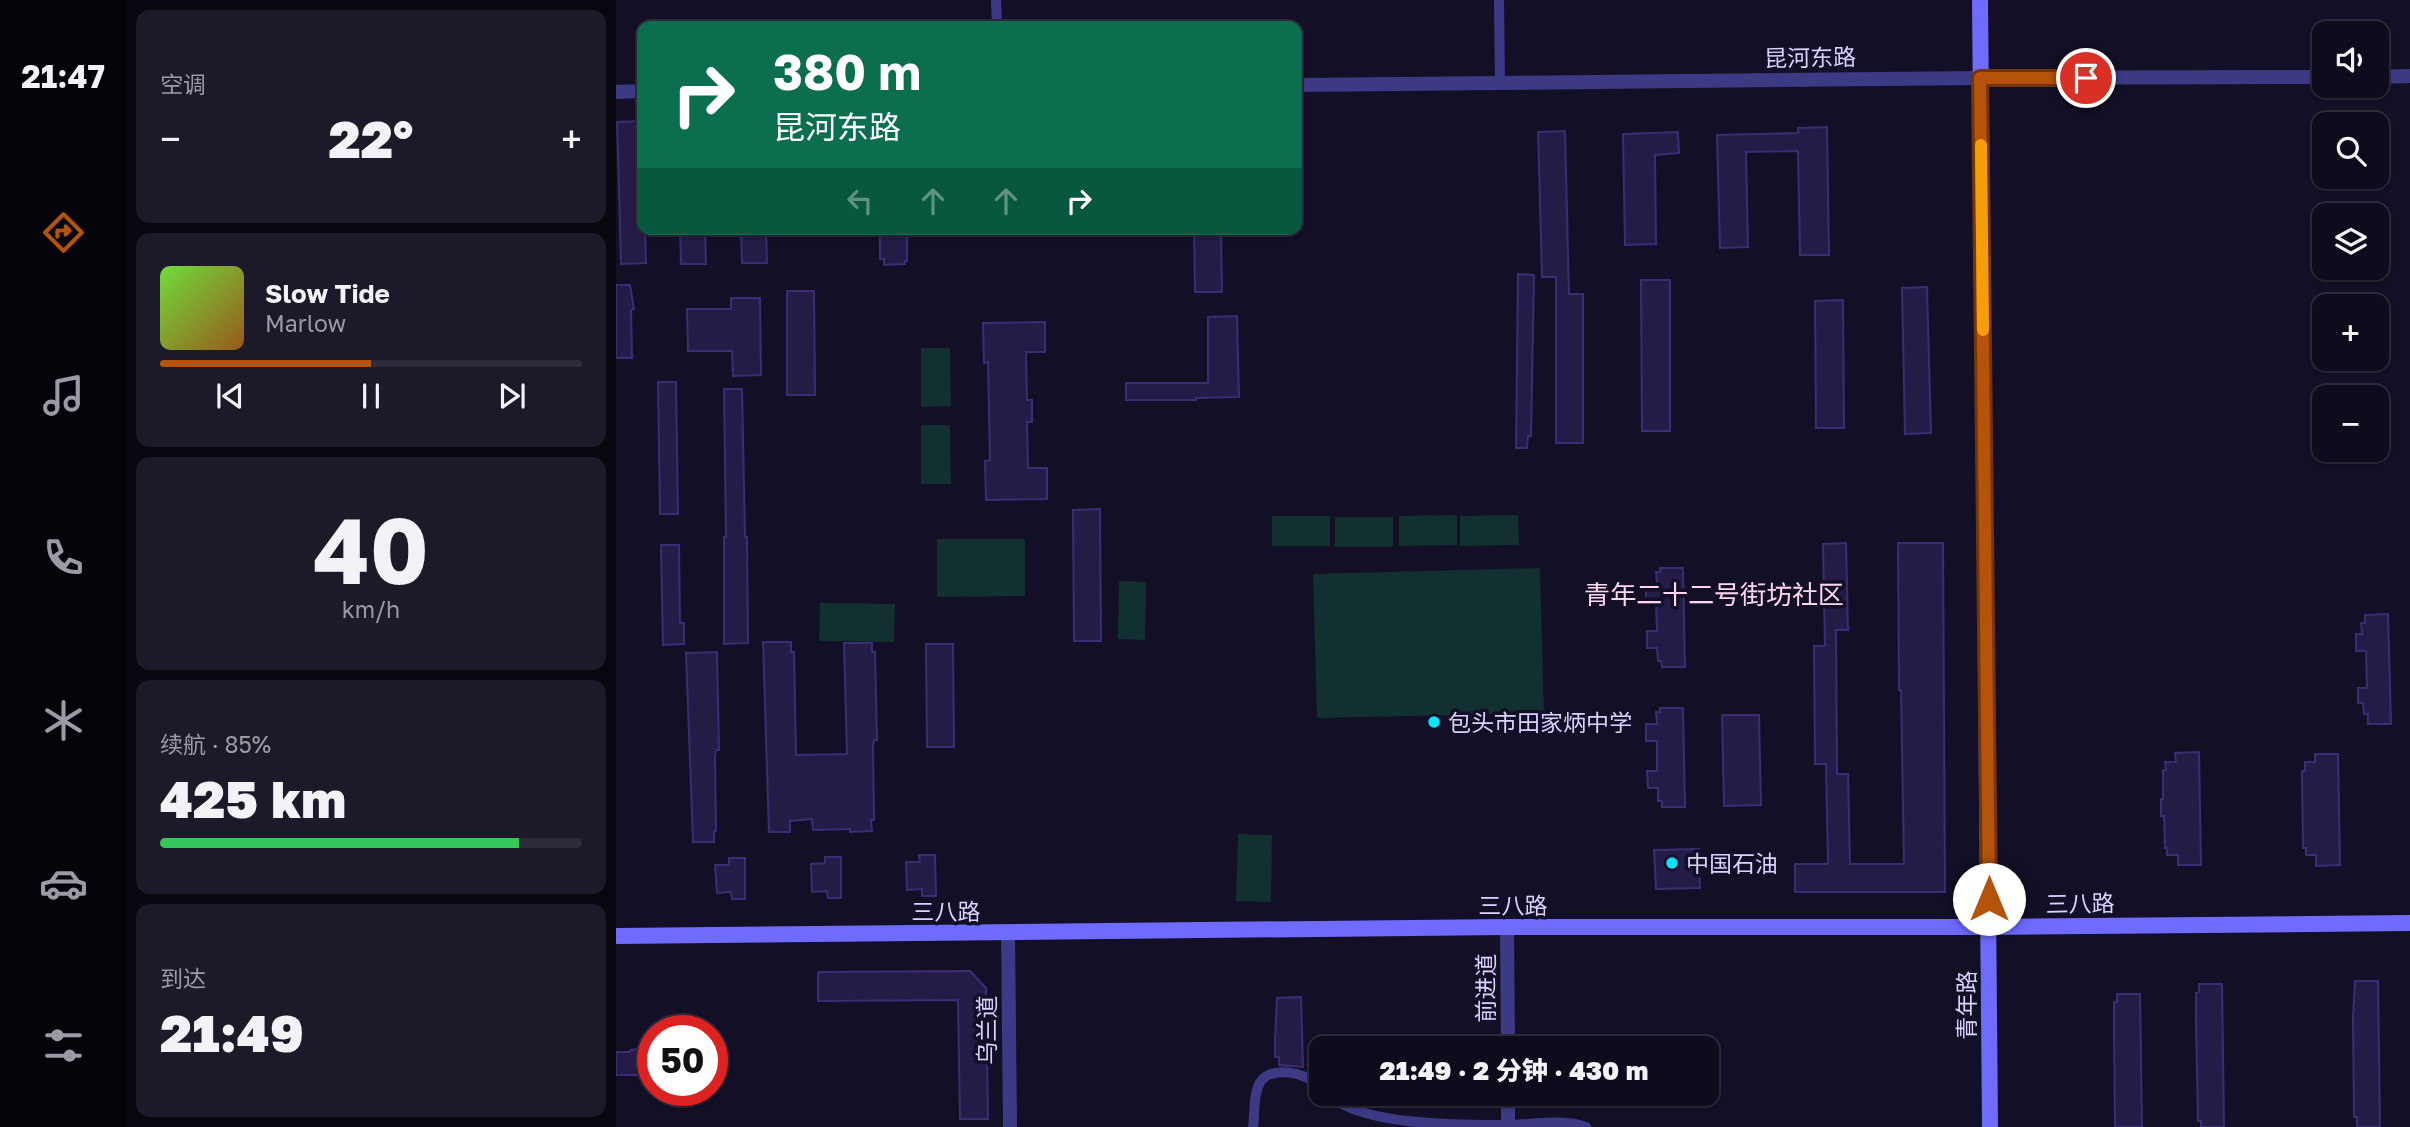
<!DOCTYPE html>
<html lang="zh">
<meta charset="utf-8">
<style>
body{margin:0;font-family:"Golos Text","Noto Sans SC",sans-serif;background:#1c1929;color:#f1f3f6;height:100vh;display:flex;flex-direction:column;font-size:26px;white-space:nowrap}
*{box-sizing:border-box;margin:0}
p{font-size:23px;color:#9b9ba3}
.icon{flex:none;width:38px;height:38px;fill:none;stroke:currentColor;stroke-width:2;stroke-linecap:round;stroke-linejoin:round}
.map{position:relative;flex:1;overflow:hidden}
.details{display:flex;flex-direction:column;gap:10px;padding:10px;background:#08060f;width:490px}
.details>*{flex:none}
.top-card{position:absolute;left:21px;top:21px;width:665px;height:214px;border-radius:14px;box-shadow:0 2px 5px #0004,0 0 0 2px #2e2b3b;background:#0b6e4f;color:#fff;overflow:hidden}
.controls{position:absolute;left:1696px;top:21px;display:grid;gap:14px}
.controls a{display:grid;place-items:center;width:77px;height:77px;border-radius:14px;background:#0e0b1c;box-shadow:0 2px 5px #0004,0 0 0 2px #2e2b3b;font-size:35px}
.speed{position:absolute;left:21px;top:1015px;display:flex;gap:14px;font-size:35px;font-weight:700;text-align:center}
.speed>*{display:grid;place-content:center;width:91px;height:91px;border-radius:50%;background:#0e0b1c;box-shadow:0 2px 5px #0004,0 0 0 2px #2e2b3b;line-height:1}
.speed .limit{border:10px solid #d22;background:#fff;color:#111}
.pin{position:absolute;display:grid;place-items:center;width:60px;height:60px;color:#fff;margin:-30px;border:4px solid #fff;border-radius:50%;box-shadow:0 2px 7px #0007}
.me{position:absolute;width:77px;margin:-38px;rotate:0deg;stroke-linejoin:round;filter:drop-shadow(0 0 5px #0008)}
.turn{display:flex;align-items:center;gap:24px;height:147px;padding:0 21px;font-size:32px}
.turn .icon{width:91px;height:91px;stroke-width:2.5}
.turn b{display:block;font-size:49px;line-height:60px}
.lanes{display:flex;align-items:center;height:66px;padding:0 21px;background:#0003;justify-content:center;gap:35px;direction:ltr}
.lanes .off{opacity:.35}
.big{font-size:52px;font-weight:800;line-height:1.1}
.details .widget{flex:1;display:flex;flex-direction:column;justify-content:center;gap:10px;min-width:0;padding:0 24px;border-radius:14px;background:#1c1929}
.details .dial{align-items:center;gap:0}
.dial b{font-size:91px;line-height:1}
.song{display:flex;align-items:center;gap:21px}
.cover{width:84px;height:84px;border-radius:10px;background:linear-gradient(135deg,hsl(100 70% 55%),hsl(30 70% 35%))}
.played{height:7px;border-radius:4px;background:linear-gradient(90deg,#b45309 50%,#2e2b3b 50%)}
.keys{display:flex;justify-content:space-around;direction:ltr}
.heat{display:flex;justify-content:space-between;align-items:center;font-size:38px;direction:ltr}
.charge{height:10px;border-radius:5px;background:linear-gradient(90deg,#34c759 85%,#2e2b3b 0)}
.trip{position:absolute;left:693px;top:1036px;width:410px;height:70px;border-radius:14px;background:#0e0b1c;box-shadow:0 2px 5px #0004,0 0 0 2px #2e2b3b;font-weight:800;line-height:70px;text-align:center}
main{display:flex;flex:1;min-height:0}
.tabs{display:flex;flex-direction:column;width:126px;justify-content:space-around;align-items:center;background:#06040b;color:#9b9ba3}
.tabs .icon{width:49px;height:49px}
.tabs .current{color:#b45309}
.tabs b{font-size:32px;color:#f1f3f6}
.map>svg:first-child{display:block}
.green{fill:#12302f}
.building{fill:#241b47;stroke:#3b2d73;stroke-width:2}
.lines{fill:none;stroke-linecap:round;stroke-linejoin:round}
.minor{stroke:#3d3a85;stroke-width:10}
.tertiary{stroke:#3d3a85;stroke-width:14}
.secondary{stroke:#6f6bff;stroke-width:16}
.route-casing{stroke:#753606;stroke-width:18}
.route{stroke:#b45309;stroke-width:12}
.slow{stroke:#f59e0b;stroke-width:12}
.poi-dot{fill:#00e5ff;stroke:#130f26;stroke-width:2.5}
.labels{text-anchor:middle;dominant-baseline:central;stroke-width:7;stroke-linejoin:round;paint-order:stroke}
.street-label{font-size:23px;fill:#d9d4ff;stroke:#130f26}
.poi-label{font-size:23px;fill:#d9d4ff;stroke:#130f26;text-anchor:start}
.quarter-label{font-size:26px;fill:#ffd6f0;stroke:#130f26}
</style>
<main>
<nav class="tabs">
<b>21:47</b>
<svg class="icon current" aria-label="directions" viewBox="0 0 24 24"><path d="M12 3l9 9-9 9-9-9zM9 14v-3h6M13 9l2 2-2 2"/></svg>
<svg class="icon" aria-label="music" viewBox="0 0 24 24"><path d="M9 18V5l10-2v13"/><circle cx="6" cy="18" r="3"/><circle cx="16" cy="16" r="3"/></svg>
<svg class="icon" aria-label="phone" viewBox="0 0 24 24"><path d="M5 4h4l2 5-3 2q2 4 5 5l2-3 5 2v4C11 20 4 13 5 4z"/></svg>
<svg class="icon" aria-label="climate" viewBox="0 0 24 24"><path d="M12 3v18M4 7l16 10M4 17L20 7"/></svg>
<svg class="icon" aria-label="car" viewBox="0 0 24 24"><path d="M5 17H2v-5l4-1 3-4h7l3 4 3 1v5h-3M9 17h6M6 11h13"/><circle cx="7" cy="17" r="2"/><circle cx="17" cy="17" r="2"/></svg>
<svg class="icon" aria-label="filters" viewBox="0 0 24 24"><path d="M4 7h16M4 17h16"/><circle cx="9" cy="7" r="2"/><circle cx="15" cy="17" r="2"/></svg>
</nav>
<section class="details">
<div class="widget"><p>空调</p>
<div class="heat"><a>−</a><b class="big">22°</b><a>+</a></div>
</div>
<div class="widget">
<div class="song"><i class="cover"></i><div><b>Slow Tide</b><p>Marlow</p></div></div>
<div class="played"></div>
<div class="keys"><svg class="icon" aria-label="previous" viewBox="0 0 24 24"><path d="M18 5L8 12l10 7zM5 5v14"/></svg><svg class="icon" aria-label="pause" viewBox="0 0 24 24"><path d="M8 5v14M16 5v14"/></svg><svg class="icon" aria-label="next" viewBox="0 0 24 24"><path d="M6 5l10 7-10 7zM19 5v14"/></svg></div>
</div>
<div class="widget dial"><b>40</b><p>km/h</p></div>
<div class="widget"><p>续航 · 85%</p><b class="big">425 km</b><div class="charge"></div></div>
<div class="widget"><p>到达</p><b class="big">21:49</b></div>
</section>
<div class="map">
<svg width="1794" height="1127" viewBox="0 0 1794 1127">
<rect width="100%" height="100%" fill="#130f26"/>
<g class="green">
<path d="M305,348H334L335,406L305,407Z"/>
<path d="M305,425H334L335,484H305Z"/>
<path d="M841,515V545L783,546V516Z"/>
<path d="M902,515L903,545L844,546V516Z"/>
<rect x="656" y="516" width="58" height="30"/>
<rect x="719" y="517" width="58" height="30"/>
<path d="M321,539H409V596L321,597Z"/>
<path d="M924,568L928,713L701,718L697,574Z"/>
<path d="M503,581L530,582L529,640L502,639Z"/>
<path d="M204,603L279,604L278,642L203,641Z"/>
<path d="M622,834L656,835L655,902L620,901Z"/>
</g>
<g class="building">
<path d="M26,121V229H29L30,263L5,264L1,122Z"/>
<path d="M1211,127L1213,255H1184L1182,151L1130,152L1132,247L1104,248L1101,135L1182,133V128Z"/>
<path d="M949,131L953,294H967V443H940V277H926L922,132Z"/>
<path d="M1062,132L1063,153L1039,155L1040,244L1009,245L1007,134Z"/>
<path d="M64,229H89L90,264H65Z"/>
<path d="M125,229H150L151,263H126Z"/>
<path d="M264,229H291V261H289V264L268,265V259H264Z"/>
<path d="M578,229H605L606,292H579Z"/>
<path d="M902,274L918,275L915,436H912L911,448H900Z"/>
<path d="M1025,280H1054V431H1026Z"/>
<path d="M0,285H14L18,309L15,310L16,358H0Z"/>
<path d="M1311,287L1315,433L1289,434L1286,288Z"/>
<path d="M171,291H198L199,395H171Z"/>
<path d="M115,298H144L145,375L117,376L116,351H72L71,309H115Z"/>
<path d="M1227,300L1228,428H1200L1199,301Z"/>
<path d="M621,316L623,397L580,398V400H510V383H592V317Z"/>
<path d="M429,322V352H410L411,400H416V422H411L412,468H431V499L370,500L369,461L374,460L372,362L368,363L367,323Z"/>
<path d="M42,382H60L62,514H44Z"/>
<path d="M108,389H126L129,537H131L132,643L108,644V537H110Z"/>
<path d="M484,509L485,641H458L457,510Z"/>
<path d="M1230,543L1232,630H1220L1221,774H1232L1234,864H1288L1285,690H1283L1282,543H1327L1329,892H1179V864H1212L1210,764H1199L1198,646H1209L1207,544Z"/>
<path d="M45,545H63L64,623H68V644L47,645Z"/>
<path d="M1044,568H1067L1069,667H1046L1045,661H1042L1041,648H1031V631H1041L1040,601H1030V584H1041L1040,572H1044Z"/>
<path d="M1772,614L1775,724H1752V714H1748L1747,703H1742V688H1751L1750,651H1740V634H1746L1745,623H1749V615Z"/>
<path d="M147,642H175V652H178L180,755L231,754L228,643H256V652H259L261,740H258L257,747L258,820H255L256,831L234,832V829L197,830L196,819L174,821V832H153Z"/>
<path d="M310,644H337L338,747H311Z"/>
<path d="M101,652L103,750H100L99,757L100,831H98V842H77L70,653Z"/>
<path d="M1044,708H1067L1069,807H1046V801H1042V788H1032L1031,771H1041V741H1030V724H1041L1040,712H1044Z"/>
<path d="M1106,715H1143L1145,805L1108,806Z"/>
<path d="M1583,752L1585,865H1562V855H1551V848H1549L1548,816H1545V799H1547V770H1550L1549,762H1560L1559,753Z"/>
<path d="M1699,754H1722L1724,865L1700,866V855H1690V848H1687L1686,771H1689V762H1699Z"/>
<path d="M1083,849L1084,888L1040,889L1038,850Z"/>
<path d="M303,855H319L320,896H306V889L291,890L290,862H304Z"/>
<path d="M209,857H225V898H212L211,891L196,892L195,864L209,863Z"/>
<path d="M113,858H129V899H116L115,892L101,893L99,865H113Z"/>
<path d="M354,971L370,988L372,1119H344L342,1000L202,1001V972Z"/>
<path d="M1739,981H1762L1764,1127H1741V1117H1738L1737,1017Z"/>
<path d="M1583,984H1606L1608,1127H1585V1121H1582L1580,1020V993L1583,992Z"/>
<path d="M1501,994H1524L1526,1127H1499L1498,1030V1002H1501Z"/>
<path d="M685,997L687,1067L663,1065V1057H659V1041L661,998Z"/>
<path d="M21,1049H33L34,1075H0V1052H14V1050Z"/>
</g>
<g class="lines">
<g class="minor">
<path d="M380,0L381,26"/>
<path d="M883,0L884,84"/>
<path d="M712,1094C746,1127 848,1125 895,1125C919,1124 947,1119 970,1127"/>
<path d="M637,1127C639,1115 637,1099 642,1087C650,1063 691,1072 705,1087"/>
</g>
<g class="tertiary">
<path d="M1760,77L1794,76"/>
<path d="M681,85L1364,78L1708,77"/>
<path d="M0,92L26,91"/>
<path d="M891,927L892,1048"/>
<path d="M392,933L394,1127"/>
<path d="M892,1094V1127"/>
</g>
<g class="secondary">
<path d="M1364,0L1374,1127"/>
<path d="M0,936L891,927H1373L1794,923"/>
</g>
</g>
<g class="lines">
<g class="route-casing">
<path id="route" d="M1373,899L1364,78H1470"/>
</g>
<use href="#route" class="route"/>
<path class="slow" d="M1365,145L1367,330"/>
</g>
<g class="poi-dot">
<circle cx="818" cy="722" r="7"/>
<circle cx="1056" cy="863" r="7"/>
</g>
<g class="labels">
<g class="street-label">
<text transform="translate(1194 57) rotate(-1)">昆河东路</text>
<text transform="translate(1464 903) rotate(-1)">三八路</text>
<text x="897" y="905">三八路</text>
<text x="330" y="911">三八路</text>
<text transform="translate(869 988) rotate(-90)">前进道</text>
<text transform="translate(1350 1005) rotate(-90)">青年路</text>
<text transform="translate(370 1030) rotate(-90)">乌兰道</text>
</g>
<g class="poi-label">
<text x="832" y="722">包头市田家炳中学</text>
<text x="1070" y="863">中国石油</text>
</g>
<g class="quarter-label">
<text x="1098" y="594">青年二十二号街坊社区</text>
</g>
</g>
</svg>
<div class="controls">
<a><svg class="icon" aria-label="sound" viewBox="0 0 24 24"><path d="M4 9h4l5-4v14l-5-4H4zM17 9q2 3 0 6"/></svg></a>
<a><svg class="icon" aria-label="search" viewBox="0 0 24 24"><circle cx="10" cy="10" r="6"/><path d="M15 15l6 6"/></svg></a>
<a><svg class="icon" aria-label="layers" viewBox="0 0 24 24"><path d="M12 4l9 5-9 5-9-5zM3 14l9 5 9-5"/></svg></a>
<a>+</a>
<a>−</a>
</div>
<div class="speed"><div class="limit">50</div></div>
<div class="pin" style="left:1470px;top:78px;background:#d93025"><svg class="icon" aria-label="arrive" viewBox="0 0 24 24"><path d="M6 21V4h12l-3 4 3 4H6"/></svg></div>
<svg class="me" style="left:1373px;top:899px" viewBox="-20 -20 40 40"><circle r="19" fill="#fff"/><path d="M0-13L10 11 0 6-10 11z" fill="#b45309"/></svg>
<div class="trip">21:49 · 2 分钟 · 430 m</div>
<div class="top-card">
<div class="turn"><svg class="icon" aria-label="right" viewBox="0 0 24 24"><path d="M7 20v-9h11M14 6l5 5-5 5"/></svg><div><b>380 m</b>昆河东路</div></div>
<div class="lanes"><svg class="icon off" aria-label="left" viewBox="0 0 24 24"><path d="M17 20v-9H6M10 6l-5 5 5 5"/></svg><svg class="icon off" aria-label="ahead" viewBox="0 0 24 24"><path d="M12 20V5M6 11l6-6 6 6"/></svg><svg class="icon off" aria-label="ahead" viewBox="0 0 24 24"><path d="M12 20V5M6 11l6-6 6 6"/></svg><svg class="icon" aria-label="right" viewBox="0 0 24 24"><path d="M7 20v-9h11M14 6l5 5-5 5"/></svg></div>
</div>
</div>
</main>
